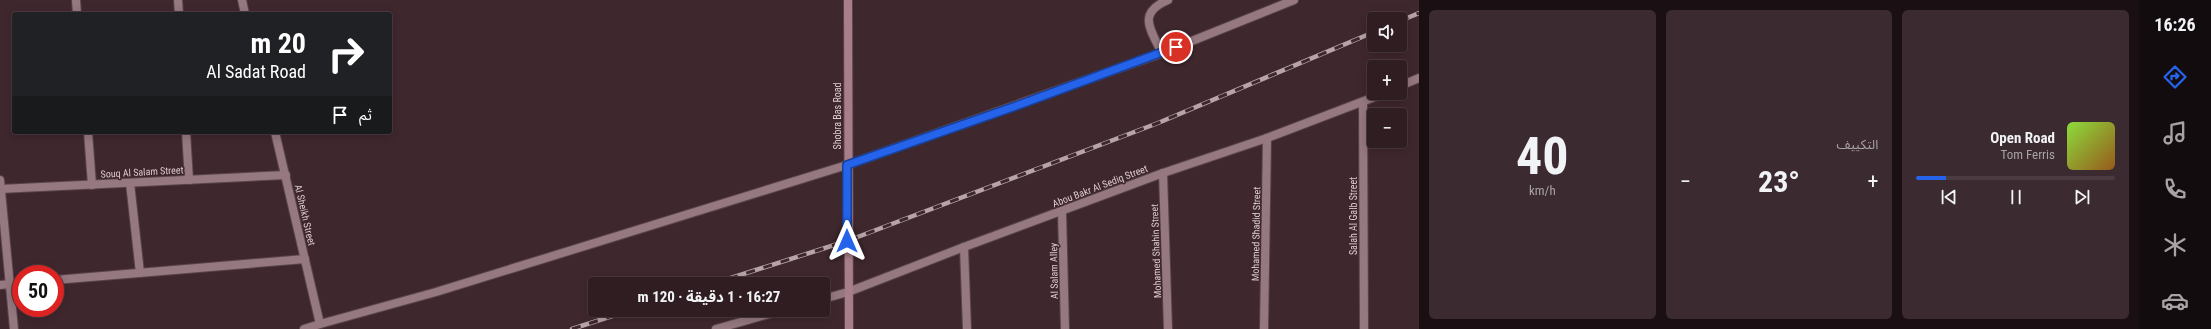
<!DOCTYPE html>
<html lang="ar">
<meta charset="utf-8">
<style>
body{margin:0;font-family:"Roboto Condensed","Noto Sans Arabic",sans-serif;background:#3b2a2f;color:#f1f3f6;direction:rtl;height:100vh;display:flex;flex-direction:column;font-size:15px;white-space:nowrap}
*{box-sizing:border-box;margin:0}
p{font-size:13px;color:#a7a2a5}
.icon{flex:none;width:22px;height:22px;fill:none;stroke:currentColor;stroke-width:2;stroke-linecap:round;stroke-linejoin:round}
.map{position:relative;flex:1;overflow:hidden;direction:ltr}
.drawer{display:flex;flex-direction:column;gap:10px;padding:10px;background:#1a1013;width:720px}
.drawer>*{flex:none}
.hud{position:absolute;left:12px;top:12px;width:380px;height:122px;border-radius:4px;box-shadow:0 2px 10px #0003,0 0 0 1px #4a3b40;direction:rtl;background:#202124;color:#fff;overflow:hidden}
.controls{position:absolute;left:1367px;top:12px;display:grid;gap:8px}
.controls a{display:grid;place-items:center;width:40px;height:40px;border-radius:4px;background:#2f1d22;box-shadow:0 2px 10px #0003,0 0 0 1px #4a3b40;font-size:20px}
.speed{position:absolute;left:12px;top:265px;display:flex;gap:8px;font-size:20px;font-weight:700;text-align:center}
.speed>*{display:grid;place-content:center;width:52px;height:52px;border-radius:50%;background:#2f1d22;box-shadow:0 2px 10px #0003,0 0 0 1px #4a3b40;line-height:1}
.speed .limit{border:6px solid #d22;background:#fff;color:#111}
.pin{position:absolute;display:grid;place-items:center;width:34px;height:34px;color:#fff;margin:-17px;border:2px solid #fff;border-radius:50%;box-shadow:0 1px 4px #0007}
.me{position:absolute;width:44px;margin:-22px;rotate:0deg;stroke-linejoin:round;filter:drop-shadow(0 0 3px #0008)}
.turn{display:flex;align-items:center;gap:14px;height:84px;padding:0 20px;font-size:18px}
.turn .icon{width:52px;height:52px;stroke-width:2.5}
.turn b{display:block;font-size:28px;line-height:34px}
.then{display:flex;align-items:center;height:38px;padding:0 20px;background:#0003;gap:8px;font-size:15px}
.big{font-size:30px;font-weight:700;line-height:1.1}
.drawer .widget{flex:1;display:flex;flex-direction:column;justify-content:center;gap:6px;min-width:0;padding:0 14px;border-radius:6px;background:#3b2a2f}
.drawer .dial{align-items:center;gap:0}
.dial b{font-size:52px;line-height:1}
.song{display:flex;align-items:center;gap:12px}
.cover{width:48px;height:48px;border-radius:6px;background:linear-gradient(135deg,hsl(90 70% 55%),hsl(30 70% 35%))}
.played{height:4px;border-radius:2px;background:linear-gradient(90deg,#2563eb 15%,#4a3b40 15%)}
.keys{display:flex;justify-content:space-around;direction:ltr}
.heat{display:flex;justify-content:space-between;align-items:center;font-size:22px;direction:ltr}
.drawer .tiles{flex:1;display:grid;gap:10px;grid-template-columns:repeat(3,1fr)}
.trip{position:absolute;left:588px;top:277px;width:242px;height:40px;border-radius:4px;background:#2f1d22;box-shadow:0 2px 10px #0003,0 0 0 1px #4a3b40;font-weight:700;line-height:40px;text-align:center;direction:rtl}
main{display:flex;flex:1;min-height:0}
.tab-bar{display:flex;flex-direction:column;width:72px;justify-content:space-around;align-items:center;background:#130c0e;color:#a7a2a5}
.tab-bar .icon{width:28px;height:28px}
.tab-bar .selected{color:#2563eb}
.tab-bar b{font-size:18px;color:#f1f3f6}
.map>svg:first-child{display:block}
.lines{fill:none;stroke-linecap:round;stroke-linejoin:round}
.service-casing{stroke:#59444a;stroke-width:10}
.minor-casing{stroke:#59444a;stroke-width:10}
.secondary-casing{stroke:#59444a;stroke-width:10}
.service{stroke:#957880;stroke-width:8}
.minor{stroke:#957880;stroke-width:8}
.secondary{stroke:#a87e8a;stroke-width:8}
.rail-casing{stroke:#b7a4a9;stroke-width:4.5}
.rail{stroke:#3f272e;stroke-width:3;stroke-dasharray:9;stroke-linecap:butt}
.route-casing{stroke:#184099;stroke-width:10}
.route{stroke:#2563eb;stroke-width:7}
.labels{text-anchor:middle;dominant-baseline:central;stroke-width:3;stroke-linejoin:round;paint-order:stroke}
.street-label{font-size:10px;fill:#decdd1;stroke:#3f272e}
</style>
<main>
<nav class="tab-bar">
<b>16:26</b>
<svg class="icon selected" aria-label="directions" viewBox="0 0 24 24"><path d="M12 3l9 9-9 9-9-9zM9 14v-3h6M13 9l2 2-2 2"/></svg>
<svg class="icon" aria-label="music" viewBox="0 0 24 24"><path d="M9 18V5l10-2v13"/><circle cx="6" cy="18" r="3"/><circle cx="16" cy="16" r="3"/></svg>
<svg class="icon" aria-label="phone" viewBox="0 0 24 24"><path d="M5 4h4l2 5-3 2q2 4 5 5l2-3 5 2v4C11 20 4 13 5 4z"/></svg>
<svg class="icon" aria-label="climate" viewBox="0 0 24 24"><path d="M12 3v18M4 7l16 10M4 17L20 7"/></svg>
<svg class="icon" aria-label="car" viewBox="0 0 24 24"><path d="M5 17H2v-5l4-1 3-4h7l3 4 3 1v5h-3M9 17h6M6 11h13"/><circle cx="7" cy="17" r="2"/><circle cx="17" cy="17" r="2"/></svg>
</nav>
<section class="drawer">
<div class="tiles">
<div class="widget">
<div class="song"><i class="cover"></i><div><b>Open Road</b><p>Tom Ferris</p></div></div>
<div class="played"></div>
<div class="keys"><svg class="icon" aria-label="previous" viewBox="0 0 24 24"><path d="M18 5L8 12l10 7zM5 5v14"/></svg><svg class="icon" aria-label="pause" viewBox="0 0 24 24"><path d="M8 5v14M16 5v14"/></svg><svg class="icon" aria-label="next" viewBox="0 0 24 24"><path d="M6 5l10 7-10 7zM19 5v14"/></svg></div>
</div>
<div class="widget"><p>التكييف</p>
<div class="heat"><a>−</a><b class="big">23°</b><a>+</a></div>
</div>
<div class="widget dial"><b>40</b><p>km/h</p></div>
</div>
</section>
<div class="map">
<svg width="1419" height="329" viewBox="0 0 1419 329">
<rect width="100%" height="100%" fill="#3f272e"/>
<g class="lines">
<g class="service-casing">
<path id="service" d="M1162,53C1150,29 1137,13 1168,0"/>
</g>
<g class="minor-casing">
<g id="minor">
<path d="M76,0L77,14"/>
<path d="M178,0L179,14"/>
<path d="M242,0L245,14"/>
<path d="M1400,86L1419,78"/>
<path d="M1363,102L1364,329"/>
<path d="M88,132L92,185"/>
<path d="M186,132L189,180"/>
<path d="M275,132L320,324L304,329"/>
<path d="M1163,173L1168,329"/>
<path d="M0,180L14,329"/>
<path d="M130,183L140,273"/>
<path d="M0,189L286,175"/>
<path d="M1062,212L1065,329"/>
<path d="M964,247L967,329"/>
<path d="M55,280L305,259"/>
<path d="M0,285L21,283"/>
<path d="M823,299L848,292L964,247L1163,173L1267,138L1385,93"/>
<path d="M320,324L436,292L847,165L1162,53L1294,0"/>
<path d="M716,329L783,310"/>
<path d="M1264,329L1267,138"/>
</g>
</g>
<g class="secondary-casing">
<path id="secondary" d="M848,0L849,329"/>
</g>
<use href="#service" class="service"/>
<use href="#minor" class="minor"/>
<use href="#secondary" class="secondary"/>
<g class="rail-casing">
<g id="rail">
<path d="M1400,21L1419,13"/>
<path d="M712,284L847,241L1158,123L1374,32"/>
<path d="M572,329L631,310"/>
</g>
</g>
<use href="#rail" class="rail"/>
</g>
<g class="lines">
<g class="route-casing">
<path id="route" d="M847,241V165L1016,106L1176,47"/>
</g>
<use href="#route" class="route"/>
</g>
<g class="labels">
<g class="street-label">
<text transform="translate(837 116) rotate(-90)">Shobra Bas Road</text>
<text transform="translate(142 172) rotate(-3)">Souq Al Salam Street</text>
<text transform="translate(1100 186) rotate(-21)">Abou Bakr Al Sediq Street</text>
<text transform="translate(305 215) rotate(77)">Al Sheikh Street</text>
<text transform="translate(1353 216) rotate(-90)">Salah Al Galb Street</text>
<text transform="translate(1256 234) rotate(-89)">Mohamed Shadid Street</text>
<text transform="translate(1156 251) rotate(-92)">Mohamed Shahin Street</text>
<text transform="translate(1054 271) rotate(-91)">Al Salam Alley</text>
</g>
</g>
</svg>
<div class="controls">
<a><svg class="icon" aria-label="sound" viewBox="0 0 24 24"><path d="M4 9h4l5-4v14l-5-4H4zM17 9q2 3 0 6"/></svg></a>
<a>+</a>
<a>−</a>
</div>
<div class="speed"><div class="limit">50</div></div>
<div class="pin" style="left:1176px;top:47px;background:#d93025"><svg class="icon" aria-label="arrive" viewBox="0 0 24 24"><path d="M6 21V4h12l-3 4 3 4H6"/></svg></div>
<svg class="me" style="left:847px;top:241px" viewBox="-20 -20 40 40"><path d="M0-17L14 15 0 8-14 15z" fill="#2563eb" stroke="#fff" stroke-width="4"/></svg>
<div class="trip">16:27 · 1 دقيقة · 120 m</div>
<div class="hud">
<div class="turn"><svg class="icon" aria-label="right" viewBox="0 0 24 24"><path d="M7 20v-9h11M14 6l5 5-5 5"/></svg><div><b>20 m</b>Al Sadat Road</div></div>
<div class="then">ثم<svg class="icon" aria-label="arrive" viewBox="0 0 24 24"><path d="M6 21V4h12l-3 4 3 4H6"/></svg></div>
</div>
</div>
</main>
